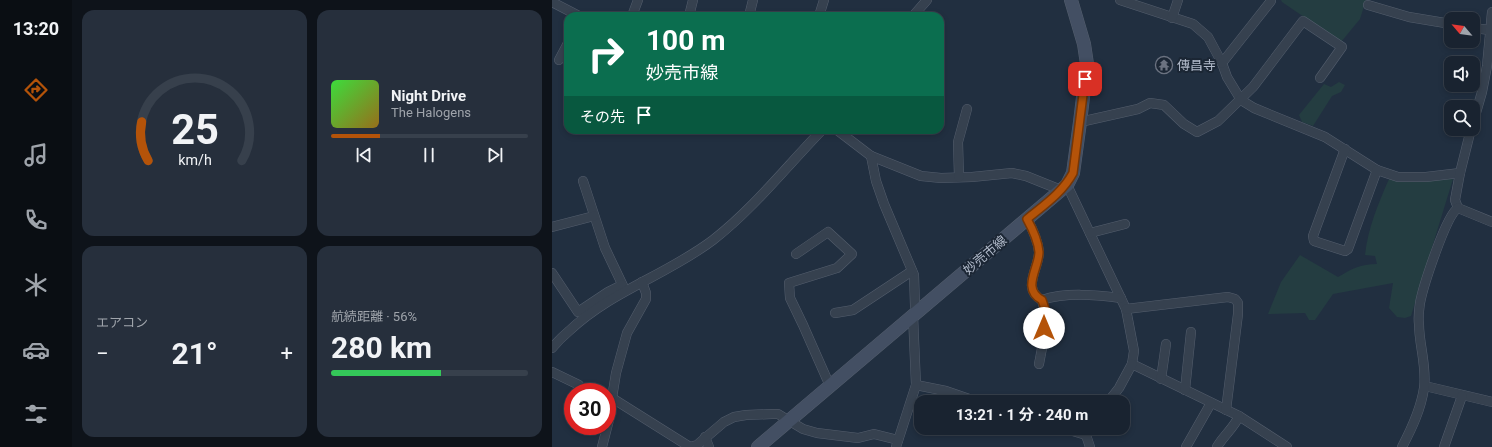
<!DOCTYPE html>
<html lang="ja">
<meta charset="utf-8">
<style>
body{margin:0;font-family:Roboto,"Noto Sans JP",sans-serif;background:#262f3c;color:#f1f3f6;height:100vh;display:flex;flex-direction:column;font-size:15px;white-space:nowrap}
*{box-sizing:border-box;margin:0}
p{font-size:13px;color:#9fa4ab}
.icon{flex:none;width:22px;height:22px;fill:none;stroke:currentColor;stroke-width:2;stroke-linecap:round;stroke-linejoin:round}
.map{position:relative;flex:1;overflow:hidden}
.details{display:flex;flex-direction:column;gap:10px;padding:10px;background:#0e131a;width:480px}
.details>*{flex:none}
.top-card{position:absolute;left:12px;top:12px;width:380px;height:122px;border-radius:12px;box-shadow:0 2px 6px #0003,0 0 0 1px #37404c;background:#0b6e4f;color:#fff;overflow:hidden}
.needle{width:26px;rotate:299deg}
.fabs{position:absolute;left:892px;top:12px;display:grid;gap:8px}
.fabs a{display:grid;place-items:center;width:36px;height:36px;border-radius:8px;background:#192330;box-shadow:0 2px 6px #0003,0 0 0 1px #37404c;font-size:20px}
.speed{position:absolute;left:12px;top:383px;display:flex;gap:8px;font-size:20px;font-weight:700;text-align:center}
.speed>*{display:grid;place-content:center;width:52px;height:52px;border-radius:50%;background:#192330;box-shadow:0 2px 6px #0003,0 0 0 1px #37404c;line-height:1}
.speed .limit{border:6px solid #d22;background:#fff;color:#111}
.pin{position:absolute;display:grid;place-items:center;width:34px;height:34px;color:#fff;margin:-17px;border-radius:8px;box-shadow:0 2px 6px #0006}
.me{position:absolute;width:44px;margin:-22px;rotate:0deg;stroke-linejoin:round;filter:drop-shadow(0 0 3px #0008)}
.turn{display:flex;align-items:center;gap:14px;height:84px;padding:0 16px;font-size:18px}
.turn .icon{width:52px;height:52px;stroke-width:2.5}
.turn b{display:block;font-size:28px;line-height:34px}
.then{display:flex;align-items:center;height:38px;padding:0 16px;background:#0003;gap:8px;font-size:15px}
.big{font-size:30px;font-weight:700;line-height:1.1}
.details .widget{flex:1;display:flex;flex-direction:column;justify-content:center;gap:6px;min-width:0;padding:0 14px;border-radius:12px;background:#262f3c}
.details .dial{align-items:center;gap:0}
.dial svg{height:104px;overflow:visible;fill:none;stroke:#37404c;stroke-width:7;stroke-linecap:round;text-anchor:middle}
.dial text{fill:#f1f3f6;stroke:none}
.song{display:flex;align-items:center;gap:12px}
.cover{width:48px;height:48px;border-radius:6px;background:linear-gradient(135deg,hsl(120 70% 55%),hsl(40 70% 35%))}
.played{height:4px;border-radius:2px;background:linear-gradient(90deg,#b45309 25%,#37404c 25%)}
.keys{display:flex;justify-content:space-around;direction:ltr}
.heat{display:flex;justify-content:space-between;align-items:center;font-size:22px;direction:ltr}
.charge{height:6px;border-radius:3px;background:linear-gradient(90deg,#34c759 56%,#37404c 0)}
.details .tiles{flex:1;display:grid;gap:10px;grid-template-columns:repeat(2,1fr)}
.trip{position:absolute;left:362px;top:395px;width:216px;height:40px;border-radius:12px;background:#192330;box-shadow:0 2px 6px #0003,0 0 0 1px #37404c;font-weight:700;line-height:40px;text-align:center}
main{display:flex;flex:1;min-height:0}
.dock{display:flex;flex-direction:column;width:72px;justify-content:space-around;align-items:center;background:#0a0e13;color:#9fa4ab}
.dock .icon{width:28px;height:28px}
.dock .current{color:#b45309}
.dock b{font-size:18px;color:#f1f3f6}
.map>svg:first-child{display:block}
.green{fill:#243d41}
.lines{fill:none;stroke-linecap:round;stroke-linejoin:round}
.street-casing{stroke:#545e6d;stroke-width:10}
.secondary-casing{stroke:#545e6d;stroke-width:14}
.street{stroke:#36414f;stroke-width:9}
.secondary{stroke:#434f63;stroke-width:13}
.route-casing{stroke:#753606;stroke-width:10}
.route{stroke:#b45309;stroke-width:7}
.labels{text-anchor:middle;dominant-baseline:central;stroke-width:4;stroke-linejoin:round;paint-order:stroke}
.poi-label{font-size:13px;fill:#b2bbcb;stroke:#1b2634;text-anchor:start}
.street-label{font-size:13px;fill:#b2bbcb;stroke:#1b2634}
</style>
<main>
<nav class="dock">
<b>13:20</b>
<svg class="icon current" aria-label="directions" viewBox="0 0 24 24"><path d="M12 3l9 9-9 9-9-9zM9 14v-3h6M13 9l2 2-2 2"/></svg>
<svg class="icon" aria-label="music" viewBox="0 0 24 24"><path d="M9 18V5l10-2v13"/><circle cx="6" cy="18" r="3"/><circle cx="16" cy="16" r="3"/></svg>
<svg class="icon" aria-label="phone" viewBox="0 0 24 24"><path d="M5 4h4l2 5-3 2q2 4 5 5l2-3 5 2v4C11 20 4 13 5 4z"/></svg>
<svg class="icon" aria-label="climate" viewBox="0 0 24 24"><path d="M12 3v18M4 7l16 10M4 17L20 7"/></svg>
<svg class="icon" aria-label="car" viewBox="0 0 24 24"><path d="M5 17H2v-5l4-1 3-4h7l3 4 3 1v5h-3M9 17h6M6 11h13"/><circle cx="7" cy="17" r="2"/><circle cx="17" cy="17" r="2"/></svg>
<svg class="icon" aria-label="filters" viewBox="0 0 24 24"><path d="M4 7h16M4 17h16"/><circle cx="9" cy="7" r="2"/><circle cx="15" cy="17" r="2"/></svg>
</nav>
<section class="details">
<div class="tiles">
<div class="widget dial"><svg viewBox="0 0 100 80">
<path d="M14 69A42 42 0 1 1 86 69"/>
<path d="M14 69A42 42 0 0 1 9 39" stroke="#b45309"/>
<text x="50" y="56" font-size="32" font-weight="700">25</text>
<text x="50" y="72" font-size="11">km/h</text>
</svg></div>
<div class="widget">
<div class="song"><i class="cover"></i><div><b>Night Drive</b><p>The Halogens</p></div></div>
<div class="played"></div>
<div class="keys"><svg class="icon" aria-label="previous" viewBox="0 0 24 24"><path d="M18 5L8 12l10 7zM5 5v14"/></svg><svg class="icon" aria-label="pause" viewBox="0 0 24 24"><path d="M8 5v14M16 5v14"/></svg><svg class="icon" aria-label="next" viewBox="0 0 24 24"><path d="M6 5l10 7-10 7zM19 5v14"/></svg></div>
</div>
<div class="widget"><p>エアコン</p>
<div class="heat"><a>−</a><b class="big">21°</b><a>+</a></div>
</div>
<div class="widget"><p>航続距離 · 56%</p><b class="big">280 km</b><div class="charge"></div></div>
</div>
</section>
<div class="map">
<svg width="940" height="447" viewBox="0 0 940 447">
<rect width="100%" height="100%" fill="#212f40"/>
<g class="green">
<path d="M729,0H814L808,19L789,42L730,2Z"/>
<path d="M787,82L793,85L789,92L780,96L761,126L750,122L747,115L772,84L779,87Z"/>
<path d="M837,179H901L859,316L853,318L845,317L837,308L841,283L781,294L763,320H757L753,313L716,314L729,282L748,255L786,277C800,269 808,264 825,264L823,256L813,255C816,228 826,204 837,179Z"/>
</g>
<g class="lines">
<g class="street-casing">
<g id="street">
<path d="M568,0L641,24L656,37L670,63L675,77L689,100L702,108L773,137L825,170L846,177H874L908,173"/>
<path d="M0,2L27,16"/>
<path d="M816,5L857,17L899,24"/>
<path d="M80,16L86,0"/>
<path d="M137,16L141,0"/>
<path d="M197,16L201,0"/>
<path d="M267,16L272,0"/>
<path d="M361,16L375,0"/>
<path d="M620,18L626,0"/>
<path d="M921,28L938,30"/>
<path d="M7,60L16,43"/>
<path d="M670,63L719,1"/>
<path d="M528,122L586,109L598,103L612,105L632,124L645,132L666,121L701,87L751,21L790,47L768,78"/>
<path d="M921,123L930,92L935,66L940,12"/>
<path d="M285,130L319,156L369,176L389,178L420,177L460,173L474,176L509,190"/>
<path d="M793,149L761,236L762,241L793,251L796,249L825,170"/>
<path d="M319,156L324,181L332,204L362,275L363,306L366,311"/>
<path d="M407,177L406,142L415,109"/>
<path d="M31,181L53,248L73,290"/>
<path d="M515,185L574,309L582,351L580,364L687,416L735,447"/>
<path d="M906,208L903,200L908,173L919,129"/>
<path d="M906,208L940,222"/>
<path d="M475,219C480,228 486,241 487,252C487,268 469,289 490,300C514,292 544,295 569,298"/>
<path d="M0,227L42,216"/>
<path d="M538,233L573,224"/>
<path d="M244,254L276,232L300,254L285,268L237,283L238,298L251,325L278,386"/>
<path d="M0,273L26,312L56,292L70,285"/>
<path d="M574,309L676,297L683,299L686,303V314L674,410"/>
<path d="M283,313L301,310L360,271"/>
<path d="M0,348C5,342 11,336 17,331C59,291 115,275 161,240C202,208 234,167 270,130"/>
<path d="M487,364C491,343 496,321 490,300"/>
<path d="M0,372L27,385"/>
<path d="M609,379L614,344"/>
<path d="M364,385L394,391L426,402"/>
<path d="M873,386L940,402"/>
<path d="M633,390L639,332"/>
<path d="M60,398L64,373L75,333L94,299V293L90,282"/>
<path d="M556,402L567,388L580,364"/>
<path d="M485,428L514,429L534,435"/>
<path d="M537,428L534,435L538,447"/>
<path d="M153,437L157,447"/>
<path d="M50,447L58,416L60,398L138,447L145,445L172,422L182,417L194,415L220,414H226L251,429L265,433L306,438L322,434L346,440"/>
<path d="M344,447L364,385L361,315"/>
<path d="M634,447L659,403"/>
<path d="M665,447C671,436 682,428 687,416"/>
<path d="M850,447C860,428 869,409 872,388C875,366 867,345 867,324C866,317 867,310 868,303C871,287 894,215 906,208"/>
<path d="M892,447L910,396"/>
</g>
</g>
<g class="secondary-casing">
<path id="secondary" d="M206,447L515,185L521,173L528,122L535,64L532,44L519,0"/>
</g>
<use href="#street" class="street"/>
<use href="#secondary" class="secondary"/>
</g>
<g class="lines">
<g class="route-casing">
<path id="route" d="M492,328L493,309L490,300C469,289 487,268 487,252C486,241 480,228 475,219C492,205 510,193 521,173L533,79"/>
</g>
<use href="#route" class="route"/>
</g>
<defs>
<g id="temple-ring" transform="scale(0.9)"><circle r="9.5" fill="#1b2634" stroke="#6b7280" stroke-width="1.5"/><path d="M0-6L5-2H3V0L6.5 2.5H4V6H1.5V3h-3V6H-4V2.5H-6.5L-3 0V-2H-5Z" fill="#6b7280"/></g>
</defs>
<g fill-rule="evenodd">
<use href="#temple-ring" x="612" y="65"/>
</g>
<g class="labels">
<g class="poi-label">
<text x="625" y="65">傳昌寺</text>
</g>
<g class="street-label">
<text transform="translate(433 255) rotate(-40)">妙売市線</text>
</g>
</g>
</svg>
<div class="fabs">
<a><svg class="needle" viewBox="-14 -14 28 28"><path d="M0-13l5 13h-10z" fill="#e53935"/><path d="M0 13l5-13h-10z" fill="#9fa4ab"/></svg></a>
<a><svg class="icon" aria-label="sound" viewBox="0 0 24 24"><path d="M4 9h4l5-4v14l-5-4H4zM17 9q2 3 0 6"/></svg></a>
<a><svg class="icon" aria-label="search" viewBox="0 0 24 24"><circle cx="10" cy="10" r="6"/><path d="M15 15l6 6"/></svg></a>
</div>
<div class="speed"><div class="limit">30</div></div>
<div class="pin" style="left:533px;top:79px;background:#d93025"><svg class="icon" aria-label="arrive" viewBox="0 0 24 24"><path d="M6 21V4h12l-3 4 3 4H6"/></svg></div>
<svg class="me" style="left:492px;top:328px" viewBox="-20 -20 40 40"><circle r="19" fill="#fff"/><path d="M0-13L10 11 0 6-10 11z" fill="#b45309"/></svg>
<div class="trip">13:21 · 1 分 · 240 m</div>
<div class="top-card">
<div class="turn"><svg class="icon" aria-label="right" viewBox="0 0 24 24"><path d="M7 20v-9h11M14 6l5 5-5 5"/></svg><div><b>100 m</b>妙売市線</div></div>
<div class="then">その先<svg class="icon" aria-label="arrive" viewBox="0 0 24 24"><path d="M6 21V4h12l-3 4 3 4H6"/></svg></div>
</div>
</div>
</main>
